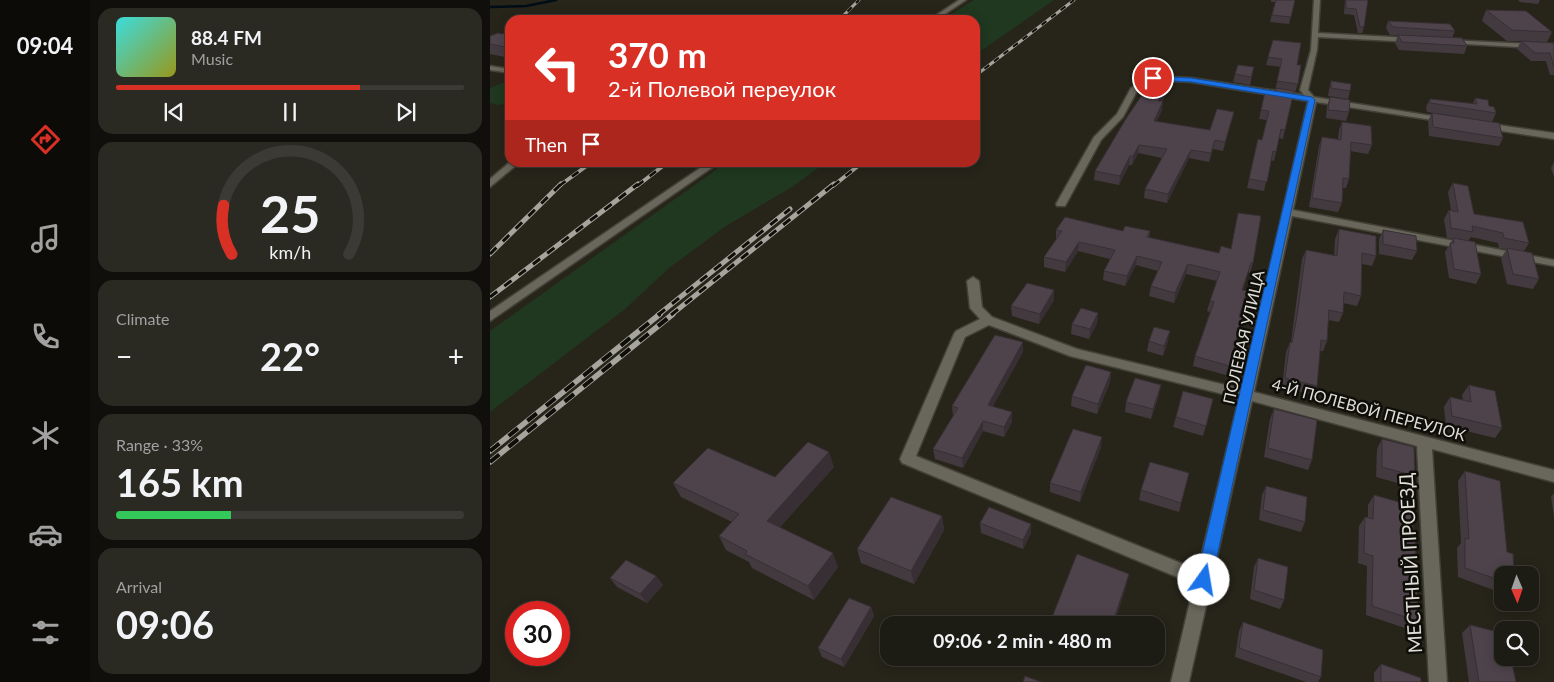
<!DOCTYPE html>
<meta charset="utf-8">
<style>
body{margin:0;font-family:Lato,sans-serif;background:#2a2922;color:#f1f3f6;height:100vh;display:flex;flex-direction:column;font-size:19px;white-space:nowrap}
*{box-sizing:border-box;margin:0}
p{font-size:16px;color:#a0a1a0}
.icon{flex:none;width:28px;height:28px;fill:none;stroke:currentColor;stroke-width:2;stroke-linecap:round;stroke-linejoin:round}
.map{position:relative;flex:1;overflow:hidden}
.details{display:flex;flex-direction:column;gap:8px;padding:8px;background:#100f0b;width:400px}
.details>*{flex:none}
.top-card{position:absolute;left:15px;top:15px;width:475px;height:152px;border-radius:15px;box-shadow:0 2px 12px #0003,0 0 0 1px #3b3a34;background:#d93025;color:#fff;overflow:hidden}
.needle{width:32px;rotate:178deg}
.buttons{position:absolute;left:1004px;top:566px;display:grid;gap:10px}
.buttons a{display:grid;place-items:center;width:45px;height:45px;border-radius:10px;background:#1d1c14;box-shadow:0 2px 12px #0003,0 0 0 1px #3b3a34;font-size:25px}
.speed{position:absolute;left:15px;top:601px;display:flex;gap:10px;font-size:25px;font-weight:700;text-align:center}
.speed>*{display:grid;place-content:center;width:65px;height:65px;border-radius:50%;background:#1d1c14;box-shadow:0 2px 12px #0003,0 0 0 1px #3b3a34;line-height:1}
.speed .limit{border:8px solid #d22;background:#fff;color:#111}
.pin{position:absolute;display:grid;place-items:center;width:42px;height:42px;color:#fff;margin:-21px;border:2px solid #fff;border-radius:50%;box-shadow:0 1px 5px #0007}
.me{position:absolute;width:55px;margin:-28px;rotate:13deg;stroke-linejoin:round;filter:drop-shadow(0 0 4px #0008)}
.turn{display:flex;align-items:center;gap:18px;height:105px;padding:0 20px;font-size:22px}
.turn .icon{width:65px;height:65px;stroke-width:2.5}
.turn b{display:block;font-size:35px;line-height:42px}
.then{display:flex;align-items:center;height:48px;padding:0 20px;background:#0003;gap:10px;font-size:19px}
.big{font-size:38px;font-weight:700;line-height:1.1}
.details .widget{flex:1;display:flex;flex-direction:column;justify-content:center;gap:8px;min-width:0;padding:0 18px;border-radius:15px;background:#2a2922}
.details .dial{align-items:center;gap:0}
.dial svg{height:130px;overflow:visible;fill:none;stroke:#3b3a34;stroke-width:7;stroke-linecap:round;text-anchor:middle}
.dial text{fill:#f1f3f6;stroke:none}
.song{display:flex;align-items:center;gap:15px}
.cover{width:60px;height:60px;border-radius:8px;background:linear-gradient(135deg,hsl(180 70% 55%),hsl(60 70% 35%))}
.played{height:5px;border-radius:2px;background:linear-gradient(90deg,#d93025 70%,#3b3a34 70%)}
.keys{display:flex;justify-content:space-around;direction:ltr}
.heat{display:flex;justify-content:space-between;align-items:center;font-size:28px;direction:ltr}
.charge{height:8px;border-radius:4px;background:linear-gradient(90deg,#34c759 33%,#3b3a34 0)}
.trip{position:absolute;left:390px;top:616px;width:285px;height:50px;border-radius:15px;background:#1d1c14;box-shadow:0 2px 12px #0003,0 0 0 1px #3b3a34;font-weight:700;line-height:50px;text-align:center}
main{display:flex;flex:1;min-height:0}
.menu{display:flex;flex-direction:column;width:90px;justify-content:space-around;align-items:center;background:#0c0b08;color:#a0a1a0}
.menu .icon{width:35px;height:35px}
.menu .current{color:#d93025}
.menu b{font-size:22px;color:#f1f3f6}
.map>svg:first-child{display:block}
.green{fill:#20381f}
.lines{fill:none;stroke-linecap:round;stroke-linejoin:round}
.stream{stroke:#000d16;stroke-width:2.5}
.minor-casing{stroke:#424037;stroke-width:3}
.minor{fill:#69675b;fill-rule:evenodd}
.rail-far3-casing{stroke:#a6a59d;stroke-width:3}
.rail-far2-casing{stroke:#a6a59d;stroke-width:4}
.rail-far1-casing{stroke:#a6a59d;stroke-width:5}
.rail-casing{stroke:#a6a59d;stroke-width:5.5}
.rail-far3{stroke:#0f0e09;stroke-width:2;stroke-dasharray:6;stroke-linecap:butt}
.rail-far2{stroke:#0f0e09;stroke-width:2.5;stroke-dasharray:8;stroke-linecap:butt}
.rail-far1{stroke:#0f0e09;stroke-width:3;stroke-dasharray:9;stroke-linecap:butt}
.rail{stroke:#0f0e09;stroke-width:4;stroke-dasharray:12;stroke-linecap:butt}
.wall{fill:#433a40}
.shaded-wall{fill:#372f34}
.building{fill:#4e434b;stroke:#372f34}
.route{fill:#1a73e8;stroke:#114b97}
.labels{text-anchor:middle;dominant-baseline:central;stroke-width:5;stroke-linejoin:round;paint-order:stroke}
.street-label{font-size:16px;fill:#dfded7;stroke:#0f0e09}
.near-street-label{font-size:19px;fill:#dfded7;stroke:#0f0e09}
</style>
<main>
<nav class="menu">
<b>09:04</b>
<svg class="icon current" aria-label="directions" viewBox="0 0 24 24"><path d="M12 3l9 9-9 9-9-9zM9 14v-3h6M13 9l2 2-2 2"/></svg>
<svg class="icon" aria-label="music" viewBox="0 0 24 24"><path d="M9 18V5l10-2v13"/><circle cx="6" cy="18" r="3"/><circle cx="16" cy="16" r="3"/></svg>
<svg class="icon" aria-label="phone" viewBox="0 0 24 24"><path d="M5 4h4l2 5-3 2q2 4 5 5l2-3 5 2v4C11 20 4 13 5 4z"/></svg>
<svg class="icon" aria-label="climate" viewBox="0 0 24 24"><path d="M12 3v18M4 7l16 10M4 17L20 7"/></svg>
<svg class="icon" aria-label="car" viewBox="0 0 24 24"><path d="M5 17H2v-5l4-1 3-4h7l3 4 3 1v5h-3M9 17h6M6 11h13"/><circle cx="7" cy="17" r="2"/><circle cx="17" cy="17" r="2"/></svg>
<svg class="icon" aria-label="filters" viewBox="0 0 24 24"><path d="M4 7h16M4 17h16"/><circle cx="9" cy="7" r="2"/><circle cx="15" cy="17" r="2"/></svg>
</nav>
<section class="details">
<div class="widget">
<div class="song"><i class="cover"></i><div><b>88.4 FM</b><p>Music</p></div></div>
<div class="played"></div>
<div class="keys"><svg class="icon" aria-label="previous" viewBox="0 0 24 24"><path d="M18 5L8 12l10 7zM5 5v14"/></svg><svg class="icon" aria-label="pause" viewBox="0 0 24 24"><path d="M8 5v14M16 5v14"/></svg><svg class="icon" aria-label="next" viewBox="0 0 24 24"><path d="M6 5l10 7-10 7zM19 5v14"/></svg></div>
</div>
<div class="widget dial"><svg viewBox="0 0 100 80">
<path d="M14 69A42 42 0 1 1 86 69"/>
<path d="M14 69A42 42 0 0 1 9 39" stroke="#d93025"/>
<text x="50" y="56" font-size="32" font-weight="700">25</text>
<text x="50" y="72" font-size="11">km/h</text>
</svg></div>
<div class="widget"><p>Climate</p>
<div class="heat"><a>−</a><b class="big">22°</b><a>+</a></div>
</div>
<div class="widget"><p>Range · 33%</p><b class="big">165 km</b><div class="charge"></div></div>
<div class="widget"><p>Arrival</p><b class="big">09:06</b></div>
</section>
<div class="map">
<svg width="1064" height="682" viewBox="0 0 1064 682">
<rect width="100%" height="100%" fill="#27251a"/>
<g class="green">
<path d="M484,0H564L485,55V20H452Z"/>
<path d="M20,80V103L8,105L0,103V88Z"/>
<path d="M237,162L335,163L302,187L236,226L179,268L135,309L0,412V331Z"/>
</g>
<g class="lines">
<path class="stream" d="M0,7L36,6L66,0"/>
<g class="minor-casing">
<g id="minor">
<path d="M469,0H476L446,20H439Z"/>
<path d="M824,0H830L828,33L922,38L925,40L922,42L828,37L827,50L818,90L824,97L955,118L959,120L955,122L826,102L803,210L1064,260V266L802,216L764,392L1064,470V482L942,449L957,682H939L927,446L762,401L699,682H681L704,584L412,463L410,459L464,334L466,331L490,319L480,308L477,281L483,277L489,281L492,307L502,317L587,349L752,389L818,101L701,82L664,80L647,91L633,117L611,140L575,206H567L566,204L604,137L627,114L641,88L660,76L701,78L814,95L810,90L821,50ZM499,325L580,356L749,398L708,570L426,456L475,337Z"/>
<path d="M959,40L1064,45V49L957,43V41Z"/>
<path d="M0,66L20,69V73L0,70Z"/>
<path d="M995,123L1064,133V139L992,128L991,126Z"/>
<path d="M20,162H30L0,187V179Z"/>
<path d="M219,162H230L0,321V311Z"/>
</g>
</g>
<use href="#minor" class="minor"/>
<g class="rail-far3-casing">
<g id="rail-far3">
<path d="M349,20L369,0"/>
<path d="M485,76L584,0"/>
</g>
</g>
<g class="rail-far2-casing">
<g id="rail-far2">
<path d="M69,186L102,162"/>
<path d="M147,186L178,162"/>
<path d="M343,186L373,162"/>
</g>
</g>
<g class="rail-far1-casing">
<g id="rail-far1">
<path d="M0,254L71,184"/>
<path d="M0,297L148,184"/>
<path d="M168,315L300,209"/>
<path d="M181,315L344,184"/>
</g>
</g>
<g class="rail-casing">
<g id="rail">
<path d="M0,451L170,314"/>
<path d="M0,462L183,314"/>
</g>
</g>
<use href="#rail-far3" class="rail-far3"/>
<use href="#rail-far2" class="rail-far2"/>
<use href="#rail-far1" class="rail-far1"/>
<use href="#rail" class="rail"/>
</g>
<g class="wall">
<path d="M781,0H805L799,24L780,22L785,2H781Z"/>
<path d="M855,0H878L874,27L872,33H868L864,15L854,14Z"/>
<path d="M1028,0H1050L1048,4L1030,2Z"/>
<path d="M996,10L1062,32L1057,42L1064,43V77V75H1060L1056,61H1041L1027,49L1031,41H1017L992,21Z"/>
<path d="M898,21L965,31L962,38L900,35L896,28Z"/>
<path d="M20,31V58L0,54V36L12,34Z"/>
<path d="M908,35L977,46L974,54L909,50L905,43Z"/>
<path d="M783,40L807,65L808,84L805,92H803L793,139L789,138L784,161L781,160L774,191L757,188L768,139L772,140L777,120L769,119L775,92L784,94L791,67L776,65Z"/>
<path d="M764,67L760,85L743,82L745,74Z"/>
<path d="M841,81L860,91L858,99L838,96L839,90Z"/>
<path d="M681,87L672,101V110L666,122L720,130L744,112L733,151L723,149L719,162L699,158L677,203L654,198L655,189L672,158L648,153L642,165H639L629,185L604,180L605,171Z"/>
<path d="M840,97L859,112L856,121L836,118L837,106Z"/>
<path d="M985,98L999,106L1006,113L1002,122L937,112L936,107L940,99L983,104Z"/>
<path d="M942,113L1013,138L1009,146L939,136L938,121Z"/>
<path d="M852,122L882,145L878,154L860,151L859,179L856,188H852V203L848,212L819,207L829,146L832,137L848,139L849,130Z"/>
<path d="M1064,162V177L1061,168Z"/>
<path d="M963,183L984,214L1039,243L1034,251L1049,279L1043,289L1017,284L1011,258L1017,249L1009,248L1008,243L981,237L978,241L991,274L986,284L959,278L955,252L963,239L957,238L954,219L959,210H961L958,192Z"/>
<path d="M849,229L886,256L882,266L872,264L871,296L867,306L853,303V313L849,322L838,320L837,341L833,351H830L827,386L823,395L792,388L796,352L800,342H801L812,259L816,250L844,255L845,239Z"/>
<path d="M566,230L660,231L659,238L763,263L760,273L758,272L753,290L750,317L752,318L736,375L703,366L705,356L720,312L717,311L720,301L727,281L696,274L684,303L659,296L661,286L668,271L646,265L635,286L613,280L614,271L620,259L588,251L575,272L554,267V257L566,240Z"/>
<path d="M893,230L927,251L922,260L889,254V239Z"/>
<path d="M564,290V300L549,324L522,316L521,306Z"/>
<path d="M608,313L607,323L599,339L581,334L582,324Z"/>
<path d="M659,341H678L673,356L657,351Z"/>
<path d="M533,352L503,406L522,422L514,437L493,431L473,468L445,459L443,449L463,416L462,406Z"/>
<path d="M621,372L620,382L607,414L581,406L582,396Z"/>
<path d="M979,385L1012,428L1005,438L956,426L954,407L960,397L973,400L972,395Z"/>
<path d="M669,395L661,419L635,412L636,402Z"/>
<path d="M723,399L713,436L683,427L686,417Z"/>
<path d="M784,409L822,460L818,470L774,457L780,419Z"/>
<path d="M892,439L925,476L918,486L886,477L887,449Z"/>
<path d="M611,447L590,502L560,492V483Z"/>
<path d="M344,467L290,527L348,567L324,600L262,568L259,562L236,550L229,536L242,522L191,497L183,483L285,477Z"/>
<path d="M975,471L1012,575V593L968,577L967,548L971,543L968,481Z"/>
<path d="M699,473L689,512L649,500L651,490Z"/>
<path d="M776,486L815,522L811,532L769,520L772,495Z"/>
<path d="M1064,493V517L1061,497Z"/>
<path d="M884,495L923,531L928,621L921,630L876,615L877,566L868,563L869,526L875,517H878V505Z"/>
<path d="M452,516L454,530L424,584L371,563L367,549Z"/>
<path d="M490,523L541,533L533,549L491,533Z"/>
<path d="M768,558L794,600L790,609L760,599L764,567Z"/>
<path d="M166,576L173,585L157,603L127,587L120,578Z"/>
<path d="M381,607L384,616L354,667L332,657L328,648Z"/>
<path d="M753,622L831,677L828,682H816L745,657L749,631Z"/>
<path d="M980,625L1026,682H979L972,633Z"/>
<path d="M602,658H614L612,662Z"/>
<path d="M891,664L931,682H884V673Z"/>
</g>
<g class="shaded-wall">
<path d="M682,79L681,87L667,109L668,101Z"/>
<path d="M673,101L672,110L663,130L664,121Z"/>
<path d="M744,112L742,120L733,151L735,142Z"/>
<path d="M725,140L723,149L719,162L721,153Z"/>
<path d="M649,145L648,153L642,165L643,156Z"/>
<path d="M701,150L699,158L677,203L678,194Z"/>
<path d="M640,156L639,165L629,185L630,176Z"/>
<path d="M589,242L588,251L575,272L576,262Z"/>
<path d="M647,256L646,265L635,286L637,276Z"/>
<path d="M698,264L696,274L684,303L685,293Z"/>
<path d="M564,290V300L549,324L550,314Z"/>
<path d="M608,313L607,323L599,339L600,329Z"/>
<path d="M680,331L678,341L673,356L674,346Z"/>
<path d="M533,342V352L498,415V405Z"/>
<path d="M621,372L620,382L607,414L608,404Z"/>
<path d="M671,385L669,395L661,419L663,409Z"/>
<path d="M522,412V422L514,437V427Z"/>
<path d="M493,421V431L473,468L472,458Z"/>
<path d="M612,437L611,447L590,502L591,492Z"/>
<path d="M339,452L344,467L283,535L277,521Z"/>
<path d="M452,516L454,530L424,584L421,571Z"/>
<path d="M541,524V533L533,549V540Z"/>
<path d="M343,553L348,567L324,600L318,586Z"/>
<path d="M639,574L636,587L624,625H622Z"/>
<path d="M166,576L173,585L157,603L150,594Z"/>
<path d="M381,607L384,616L354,667L351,659Z"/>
</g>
<g class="building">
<path d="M786,0H805L801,17L782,15Z"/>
<path d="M856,0H878L874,27H870L866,9L856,8Z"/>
<path d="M996,10L1036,11L1062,32L1022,30Z"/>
<path d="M898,21L960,24L965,31L903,27Z"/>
<path d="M20,31V48L0,44V36L8,33L12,34Z"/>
<path d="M908,35L972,38L977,46L912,42Z"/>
<path d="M783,40L811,43L807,65H811L808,84L787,81L792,59L778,57Z"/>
<path d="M1031,41L1064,43V67L1060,53H1045Z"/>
<path d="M748,65L764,67L761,77L745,74Z"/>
<path d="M665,76L682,79L668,101H673L664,121L720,130L727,109L744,112L735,142L725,140L721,153L701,150L678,194L655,189L677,149L649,145L643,156H640L630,176L605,171L637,117Z"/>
<path d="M841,81L861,84L860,91L841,88Z"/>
<path d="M786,88L804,91L795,130L791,129L786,152L783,151L777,182L759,179L768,139L772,140L779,111L771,110L775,92L784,94Z"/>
<path d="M840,97L860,100L859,112L838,110Z"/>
<path d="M985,98L998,100L999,106L1004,107L1006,113L940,103V99L987,104Z"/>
<path d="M942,113L1009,123L1013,138L943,127Z"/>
<path d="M852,122L881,126L882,145L861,142L859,179L853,178L852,203L822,198L832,137L851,140Z"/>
<path d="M963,183L978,186L984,214L1033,222L1039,243L1014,238L1013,233L982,226L983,232L961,228L959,210L968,212Z"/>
<path d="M748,213L771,216L763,263H761L752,290L757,291L749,317L752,318L739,366L705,356L724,302L720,301L730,272L698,264L685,293L661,286L672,262L647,256L637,276L614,271L625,250L589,242L576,262L554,257L572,231L566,230L575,217L633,231L635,226L660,231L657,237L729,253L731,246L741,249Z"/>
<path d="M849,229L886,236V256L872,253L871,296L854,292L853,313L839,310L837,341L831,340L827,386L795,378L800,342L802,343L807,316L816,250L847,256Z"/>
<path d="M893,230L926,236L927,251L893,244Z"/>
<path d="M963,238L985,242L991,274L964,269L960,243H964Z"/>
<path d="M1017,248L1042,253L1049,279L1023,274Z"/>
<path d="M537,283L564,290L550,314L521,306Z"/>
<path d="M591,308L608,313L600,329L582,324Z"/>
<path d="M664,327L680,331L674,346L659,341Z"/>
<path d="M505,335L533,342L498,405L522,412L514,427L493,421L472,458L443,449L468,408L462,406Z"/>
<path d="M596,365L621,372L608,404L582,396Z"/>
<path d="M645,378L671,385L663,409L636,402Z"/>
<path d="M979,385L1005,391L1012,428L962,416L960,397L981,402Z"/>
<path d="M693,391L723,399L716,426L686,417Z"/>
<path d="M784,409L827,420L822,460L778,448Z"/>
<path d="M583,429L612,437L591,492L560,483Z"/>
<path d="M892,439L924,447L925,476L892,467Z"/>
<path d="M318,442L339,452L277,521L343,553L318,586L255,554L257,551L229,536L249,514L183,483L218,448L285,477Z"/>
<path d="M660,462L699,473L691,503L651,490Z"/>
<path d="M975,471L1010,481L1017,552L1023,554L1024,575H1012V581L975,568V538L979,539Z"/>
<path d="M776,486L817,497L815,522L773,510Z"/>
<path d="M884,495L923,506V531H925L928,621L882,606L883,556L874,553L875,517L883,519Z"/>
<path d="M401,497L452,516L421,571L367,549Z"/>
<path d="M499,507L541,524L533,540L490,523Z"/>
<path d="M587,554L639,574L622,625H559Z"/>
<path d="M768,558L798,567L794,600L764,590Z"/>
<path d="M136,560L166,576L150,594L120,578Z"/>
<path d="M359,598L381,607L351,659L328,648Z"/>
<path d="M753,622L833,650L831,677L749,648Z"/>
<path d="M980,625L1012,633V658H1021L1026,682H989Z"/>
<path d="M891,664L931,678V682H891Z"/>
<path d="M535,676L551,682H533Z"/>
</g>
<path class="route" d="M661,76L701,78L822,97L825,100L722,580L719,585L714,587L708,585L706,580L818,101L701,82L663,80L661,79Z"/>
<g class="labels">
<g class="street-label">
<text transform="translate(753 337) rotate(-77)">ПОЛЕВАЯ УЛИЦА</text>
<text transform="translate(879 409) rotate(15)">4-Й ПОЛЕВОЙ ПЕРЕУЛОК</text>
</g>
<g class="near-street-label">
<text transform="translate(920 563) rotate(-93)">МЕСТНЫЙ ПРОЕЗД</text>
</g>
</g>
</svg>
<div class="buttons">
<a><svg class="needle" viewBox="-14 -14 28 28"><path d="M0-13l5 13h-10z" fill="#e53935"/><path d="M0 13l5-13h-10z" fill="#a0a1a0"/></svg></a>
<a><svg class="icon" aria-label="search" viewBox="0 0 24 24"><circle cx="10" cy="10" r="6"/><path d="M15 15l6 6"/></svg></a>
</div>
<div class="speed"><div class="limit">30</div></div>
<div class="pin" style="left:663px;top:78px;background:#d93025"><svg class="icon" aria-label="arrive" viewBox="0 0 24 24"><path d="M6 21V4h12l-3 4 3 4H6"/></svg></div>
<svg class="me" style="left:714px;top:580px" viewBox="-20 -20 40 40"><circle r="19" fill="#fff"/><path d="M0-13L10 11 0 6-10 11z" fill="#1a73e8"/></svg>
<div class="trip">09:06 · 2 min · 480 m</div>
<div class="top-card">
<div class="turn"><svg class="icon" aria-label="left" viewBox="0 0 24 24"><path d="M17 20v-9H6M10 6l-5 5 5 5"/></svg><div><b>370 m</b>2-й Полевой переулок</div></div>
<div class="then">Then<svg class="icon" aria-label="arrive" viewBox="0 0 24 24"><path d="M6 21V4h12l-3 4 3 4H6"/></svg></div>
</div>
</div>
</main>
